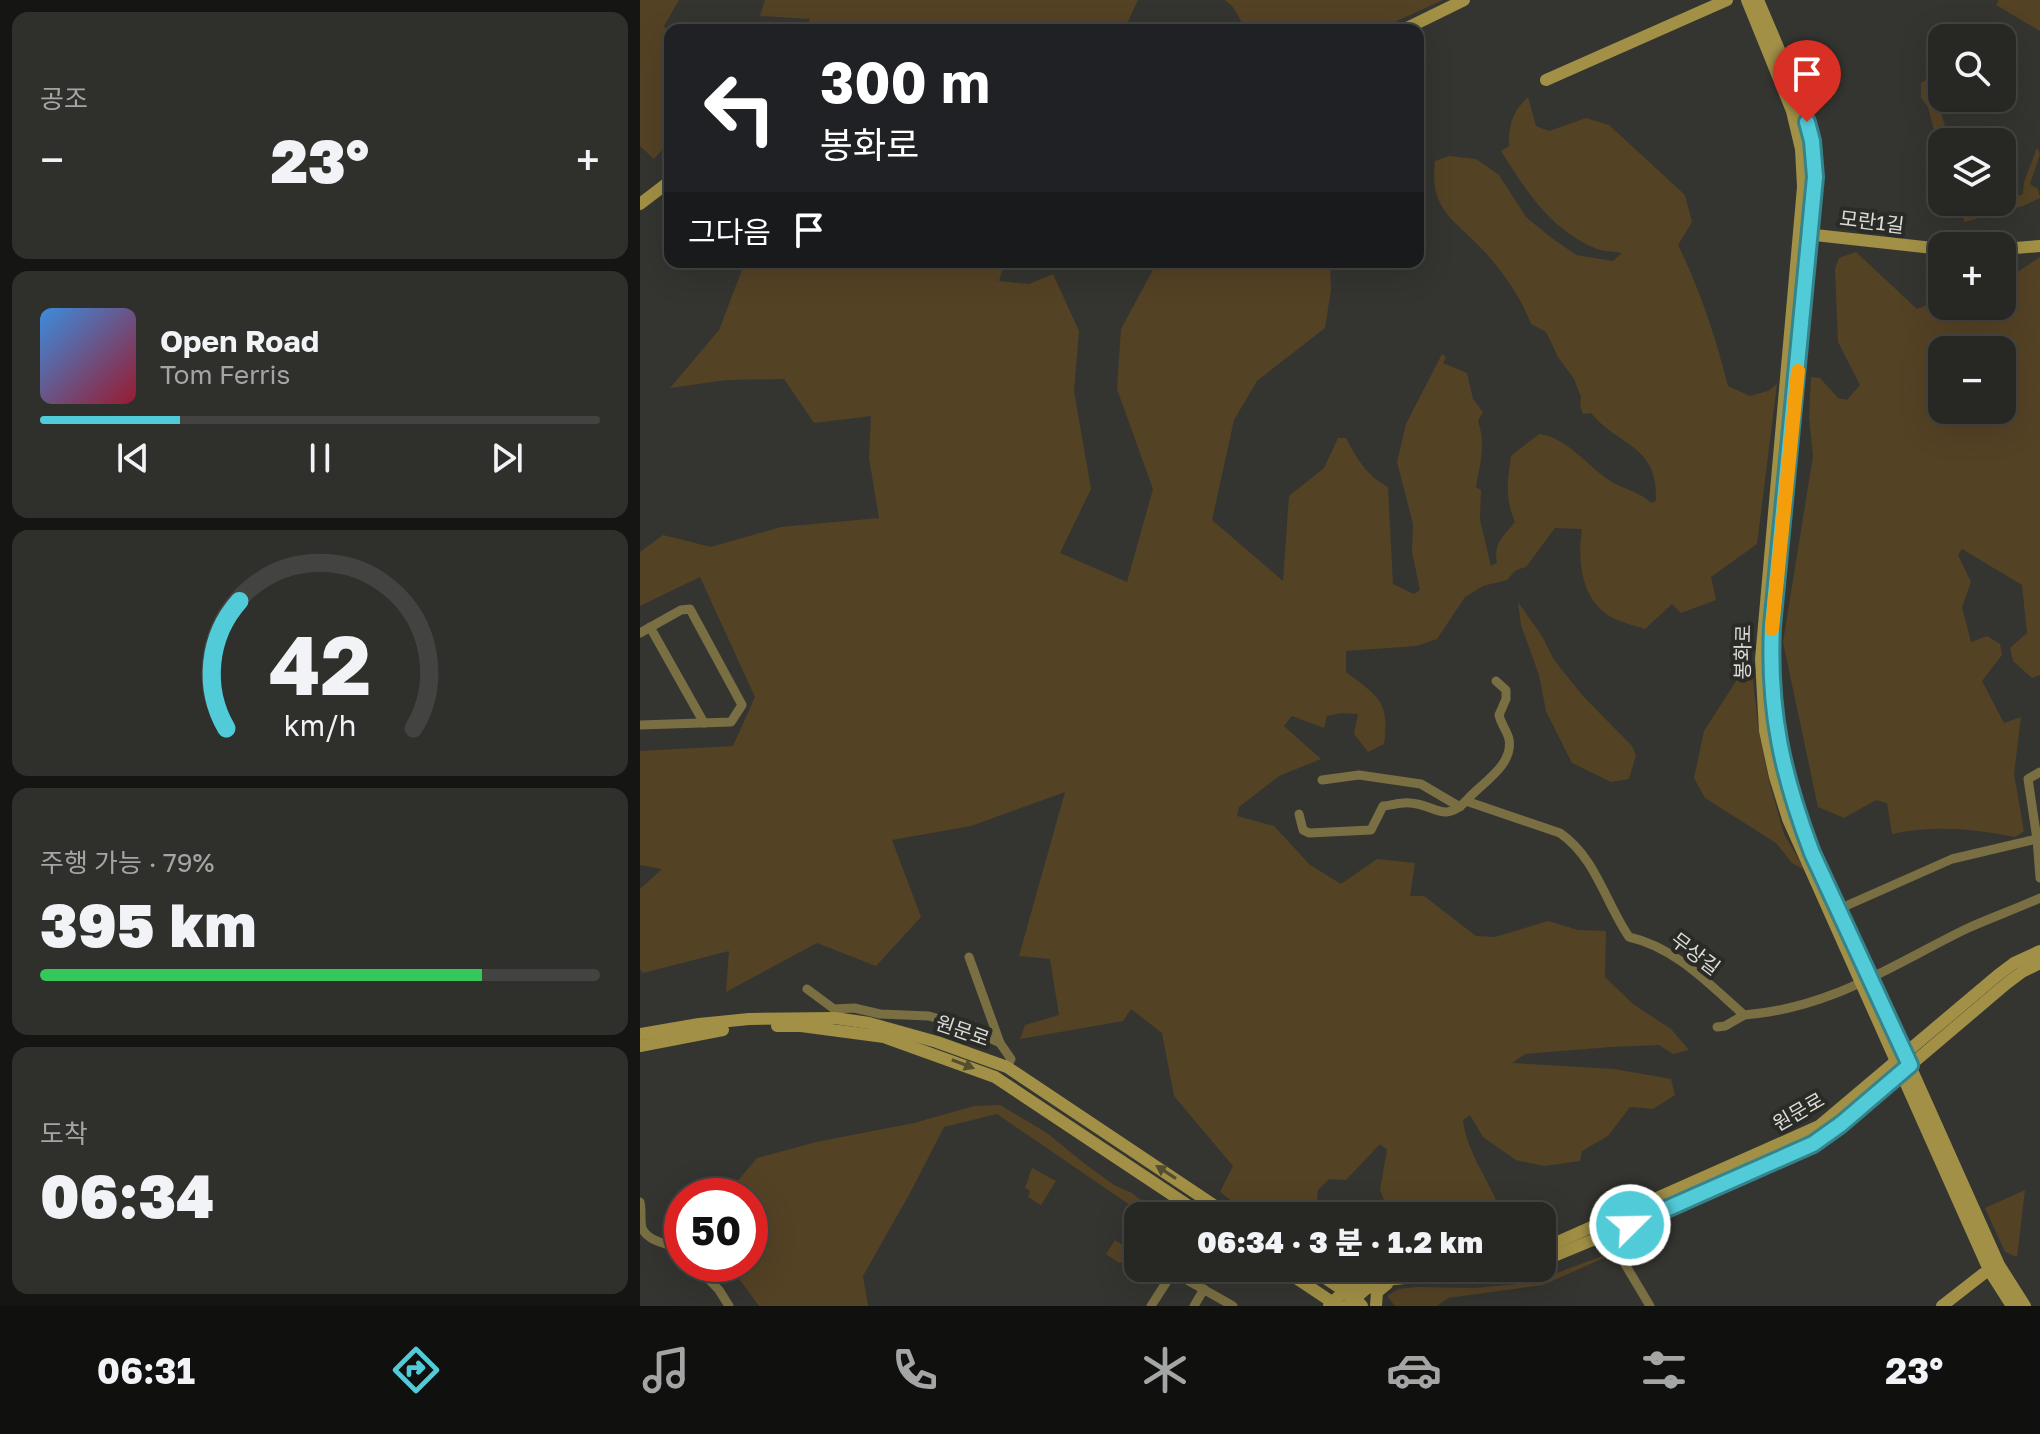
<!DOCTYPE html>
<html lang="ko">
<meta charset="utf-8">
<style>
body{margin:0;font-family:"Golos Text","Noto Sans KR",sans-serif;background:#2f302c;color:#f1f3f6;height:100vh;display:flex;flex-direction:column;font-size:30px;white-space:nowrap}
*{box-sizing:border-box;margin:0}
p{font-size:26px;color:#a4a6a6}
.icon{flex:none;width:44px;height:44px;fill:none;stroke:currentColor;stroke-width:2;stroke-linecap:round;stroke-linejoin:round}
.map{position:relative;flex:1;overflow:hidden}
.sheet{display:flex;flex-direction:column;gap:12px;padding:12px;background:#151614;width:640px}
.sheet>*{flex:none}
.guide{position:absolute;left:24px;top:24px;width:760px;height:244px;border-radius:16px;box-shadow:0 8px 32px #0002,0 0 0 2px #434441;background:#202124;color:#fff;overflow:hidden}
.fabs{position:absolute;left:1288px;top:24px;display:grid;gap:16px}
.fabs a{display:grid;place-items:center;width:88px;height:88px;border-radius:16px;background:#272824;box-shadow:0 8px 32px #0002,0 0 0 2px #434441;font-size:40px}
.speed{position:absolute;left:24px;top:1178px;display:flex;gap:16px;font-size:40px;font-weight:700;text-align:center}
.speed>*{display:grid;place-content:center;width:104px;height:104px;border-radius:50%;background:#272824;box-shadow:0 8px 32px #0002,0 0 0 2px #434441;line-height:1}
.speed .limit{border:12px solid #d22;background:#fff;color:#111}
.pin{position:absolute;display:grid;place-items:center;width:68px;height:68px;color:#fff;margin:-82px -34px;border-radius:50% 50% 50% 0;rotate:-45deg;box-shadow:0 0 8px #0007}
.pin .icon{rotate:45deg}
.me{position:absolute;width:88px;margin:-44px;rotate:67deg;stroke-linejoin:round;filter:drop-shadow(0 0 6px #0008)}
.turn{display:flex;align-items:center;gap:28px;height:168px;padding:0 24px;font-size:36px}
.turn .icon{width:104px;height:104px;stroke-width:2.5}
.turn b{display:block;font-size:56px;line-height:68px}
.then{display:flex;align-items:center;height:76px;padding:0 24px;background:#0003;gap:16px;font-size:30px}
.big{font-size:60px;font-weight:800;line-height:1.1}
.sheet .card{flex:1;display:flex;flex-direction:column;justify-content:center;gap:12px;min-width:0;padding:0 28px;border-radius:16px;background:#2f302c}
.sheet .dial{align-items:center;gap:0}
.dial svg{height:208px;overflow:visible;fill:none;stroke:#434441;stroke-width:7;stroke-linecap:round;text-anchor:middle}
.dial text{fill:#f1f3f6;stroke:none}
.song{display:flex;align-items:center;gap:24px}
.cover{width:96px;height:96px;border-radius:12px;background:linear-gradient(135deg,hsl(210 70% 55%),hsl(350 70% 35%))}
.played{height:8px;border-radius:4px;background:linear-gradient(90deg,#52cbd8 25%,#434441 25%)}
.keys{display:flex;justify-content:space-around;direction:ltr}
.heat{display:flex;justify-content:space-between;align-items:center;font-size:44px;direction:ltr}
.charge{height:12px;border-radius:6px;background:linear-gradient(90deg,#34c759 79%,#434441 0)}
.trip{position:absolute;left:484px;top:1202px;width:432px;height:80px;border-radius:16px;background:#272824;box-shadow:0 8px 32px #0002,0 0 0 2px #434441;font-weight:800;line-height:80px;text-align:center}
.menu{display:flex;height:128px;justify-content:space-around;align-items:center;background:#10100e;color:#a4a6a6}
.menu .icon{width:56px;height:56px}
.menu .active{color:#52cbd8}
.menu b{font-size:36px;color:#f1f3f6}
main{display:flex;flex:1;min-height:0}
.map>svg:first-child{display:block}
.green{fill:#544225;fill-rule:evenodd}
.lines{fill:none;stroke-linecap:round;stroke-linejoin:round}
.street{stroke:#7a6f43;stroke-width:9}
.secondary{stroke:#a19045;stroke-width:12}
.oneway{fill:#544e31}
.route-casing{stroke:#35848c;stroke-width:20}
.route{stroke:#52cbd8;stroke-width:14}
.slow{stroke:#f59e0b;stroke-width:14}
.labels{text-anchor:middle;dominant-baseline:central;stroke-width:8;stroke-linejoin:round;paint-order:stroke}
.street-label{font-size:20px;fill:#dbdcd8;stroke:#2a2b26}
</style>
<main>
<section class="sheet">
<div class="card"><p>공조</p>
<div class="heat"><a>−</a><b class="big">23°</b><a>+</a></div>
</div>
<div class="card">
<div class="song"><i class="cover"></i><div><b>Open Road</b><p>Tom Ferris</p></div></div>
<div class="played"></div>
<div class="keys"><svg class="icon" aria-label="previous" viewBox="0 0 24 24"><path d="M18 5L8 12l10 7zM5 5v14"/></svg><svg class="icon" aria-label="pause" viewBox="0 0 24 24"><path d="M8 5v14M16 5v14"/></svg><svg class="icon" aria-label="next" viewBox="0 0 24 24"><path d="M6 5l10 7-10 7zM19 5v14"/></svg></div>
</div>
<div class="card dial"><svg viewBox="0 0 100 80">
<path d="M14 69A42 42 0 1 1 86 69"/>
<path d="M14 69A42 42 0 0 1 19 20" stroke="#52cbd8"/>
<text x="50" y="56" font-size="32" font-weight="700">42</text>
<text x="50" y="72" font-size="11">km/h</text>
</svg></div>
<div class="card"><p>주행 가능 · 79%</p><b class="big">395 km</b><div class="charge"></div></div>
<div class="card"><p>도착</p><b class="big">06:34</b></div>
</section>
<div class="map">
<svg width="1400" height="1306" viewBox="0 0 1400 1306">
<rect width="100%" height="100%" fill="#343530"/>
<g class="green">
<path d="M0,0H39L24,26L30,40V141L14,159L0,146Z"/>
<path d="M125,0H498L484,30H167L170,19L120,16Z"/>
<path d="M585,0H803L737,30H606L593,7Z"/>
<path d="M1359,0H1400V31L1356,5Z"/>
<path d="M1302,68V82L1294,91L1310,142H1302V161L1288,107L1281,98V83L1297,74Z"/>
<path d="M888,97L896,126L909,131L946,118L969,125L1045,195L1052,222L1038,245C1060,290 1076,338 1088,386L1110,396L1128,391L1137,384L1117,544L1071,577L1076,600L1041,613L1032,604L1005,629C995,626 984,623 975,619C941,603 937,561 942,529L915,528L886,567L876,570L867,580L843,586L825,597L797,639L776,646L706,651V672C738,697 750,700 744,744L728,752L714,734L718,714L701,713L687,716L684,728L652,716L644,726L681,759L639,776L599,807L597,816L634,826L670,865L701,884L737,859L775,863L770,896H784L836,936L855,937L908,921L938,930L966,931L965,977L993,1004L1031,1029L1049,1050L1033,1054L1019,1045L971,1047L885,1054L872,1063L974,1069L1031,1079L1035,1095L1013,1109L990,1107L968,1136L942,1151L940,1161L904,1166L876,1160L843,1137L830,1115L823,1120C827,1156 852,1182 862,1216H750L740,1190L747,1150L740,1144L706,1180L689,1179L678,1190L676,1216H611L580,1192L593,1166L534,1096L522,1033L491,1009L483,1021L380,1039L385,1025L419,1015L410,959L379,956L425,792L331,826L252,840L281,917L236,966L177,943L86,992L89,951L3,973L0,969V889L22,869L0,865V751L93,746L115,697L60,577L0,606V552L23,535L71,547L141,527L239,518L229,458L231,416L174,423L144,379L86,380L30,388L79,330L105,262H365L359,281L389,284L413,274L439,331L434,391L451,489L420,553L487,582L513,489L477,389L481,329L514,268V262H690L691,289L685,328L617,381L594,420L572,520L643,581L649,496L684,468L698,438H706C717,459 727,476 748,487L753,584L774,594L780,590L772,552L773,524L757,462L766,424L802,354L806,357L803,363L827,373L833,399L843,412L838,421C846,445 840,464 836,487L841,490L840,520L851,566L857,563C853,543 864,536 875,522C865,499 867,481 871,456L899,434C929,438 947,467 972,482C985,490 1001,492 1011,503L1016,501C1019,445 979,447 951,413L943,414L940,406L941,397L934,379L918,357L906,332L891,324C881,297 862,271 843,250C814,219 789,210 795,161L809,156L836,159L859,175L886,217L909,236L936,255L973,261L982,253C975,251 965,252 957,249C909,229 888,193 861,151L869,146C869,124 872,112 888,97Z"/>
<path d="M1397,148L1400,154L1390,184L1398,189L1400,198L1383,206L1324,222L1321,202H1330L1332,207L1339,211L1383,194L1384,182Z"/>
<path d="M1216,252L1277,309L1300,300L1302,291V306H1352L1357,322L1376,273L1400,257V675L1392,678L1373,661L1370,648L1387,633L1382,585L1322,549L1318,555L1331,582L1322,607L1331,642L1347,636L1360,644L1362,655L1342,681L1364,723L1381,717L1374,774L1384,831L1375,837C1332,829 1295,825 1252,834L1247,803L1236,800L1204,818L1178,807L1143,642L1173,456L1169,417L1171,377L1180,378L1198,398L1207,400L1220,385L1198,342L1195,269L1199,258ZM1302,350H1362V410H1302Z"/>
<path d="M878,602L902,636L914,660L943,696L992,746L996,755L989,779L971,782L932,763L906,711L899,675L881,625Z"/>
<path d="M1109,661L1112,672L1119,733L1130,785L1144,834L1165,870L1152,863L1136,843L1065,798L1054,778L1064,731Z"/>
<path d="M360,1105L407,1133L445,1164L474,1185L492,1193L520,1216H506L357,1114L304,1127L270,1193L223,1276L228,1306H119L89,1265L110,1264V1196H85L117,1158L176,1142L274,1123L334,1106Z"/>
<path d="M392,1168L416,1181L401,1205L388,1197L390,1191L385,1188Z"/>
<path d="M1385,1190L1377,1257L1365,1252L1345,1208Z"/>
<path d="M475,1240L495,1253L492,1260L484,1264L482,1262L479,1263L466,1254Z"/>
<path d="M965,1255L966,1257L903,1285L808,1298L797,1306H755L747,1296L758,1289L777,1287L834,1288L890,1283Z"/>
</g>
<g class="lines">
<g class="street">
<path d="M10,627L64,723"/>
<path d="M0,633L41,610L50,609L102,705L91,722L0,725"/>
<path d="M1400,772L1388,779L1397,839L1400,878"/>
<path d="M682,780L719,775L781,784L820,807"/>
<path d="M826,801C840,784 874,766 869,739C867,731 861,724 859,715L866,699V690L856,681"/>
<path d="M659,814L663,830L669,833L731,830L743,806C752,805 762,802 770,803C795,804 803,824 826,801L920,833C956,858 965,902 989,937C1035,947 1070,985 1104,1015C1192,1008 1250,966 1326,929C1350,918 1376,909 1400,898"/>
<path d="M1199,909L1312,859L1397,839"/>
<path d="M329,957L360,1043"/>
<path d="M167,989L194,1009L214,1008L240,1014L289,1016L323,1026L360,1043L371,1059L367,1067"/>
<path d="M1077,1027L1085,1026L1104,1015"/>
<path d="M0,1202C2,1210 0,1221 2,1228C9,1244 31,1242 42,1252"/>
<path d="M967,1234L1010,1306"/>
<path d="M54,1264L79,1290L89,1306"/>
<path d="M511,1306L533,1272L593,1306"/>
<path d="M554,1306L564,1289"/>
</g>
<g class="secondary">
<path d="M1107,0L1152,111L1161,149L1163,187L1121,659L1125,731L1135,777L1148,819L1349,1270L1372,1306"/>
<path d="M1118,0L1162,104L1172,141L1175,177L1132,626C1130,678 1132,732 1147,782C1167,853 1205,916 1233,983C1275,1077 1317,1171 1359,1265L1385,1306"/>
<path d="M763,30L824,0"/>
<path d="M906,80L1087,0"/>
<path d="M0,204L30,181"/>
<path d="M1166,234L1302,249"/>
<path d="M1362,249L1400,246"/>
<path d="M137,1026H161L244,1037L355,1077L564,1216"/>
<path d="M0,1034L59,1024L109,1019L195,1018L229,1023L297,1042L367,1067L590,1216"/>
<path d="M0,1046L83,1030"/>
<path d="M902,1249L1179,1126L1358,975L1374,963L1400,951"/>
<path d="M902,1261L1013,1215L1173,1144L1201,1124L1366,984L1382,972L1400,963"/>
<path d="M641,1268L698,1306"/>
<path d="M670,1268L715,1298L722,1306"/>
<path d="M689,1306C710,1284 729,1273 759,1268"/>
<path d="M706,1306L726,1289L745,1280L865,1268"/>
<path d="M736,1306L737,1292L747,1284"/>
<path d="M1302,1306L1343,1274L1356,1267"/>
</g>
</g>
<defs><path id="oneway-solid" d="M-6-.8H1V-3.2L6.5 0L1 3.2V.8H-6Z" transform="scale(2)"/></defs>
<g class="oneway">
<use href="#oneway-solid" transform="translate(323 1064) rotate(21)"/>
<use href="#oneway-solid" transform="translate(526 1172) rotate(-147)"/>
</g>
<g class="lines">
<g class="route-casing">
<path id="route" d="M990,1225L1173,1144L1201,1124L1270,1065L1172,853C1142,774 1128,711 1132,626L1175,177L1172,141L1167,122"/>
</g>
<use href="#route" class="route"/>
<path class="slow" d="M1132,629L1158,371"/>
</g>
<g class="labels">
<g class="street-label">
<text transform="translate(1232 221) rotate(7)">모란1길</text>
<text transform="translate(1102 652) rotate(-89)">봉화로</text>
<text transform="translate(1056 953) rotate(37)">무상길</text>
<text transform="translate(323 1030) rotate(19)">원문로</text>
<text transform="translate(1158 1111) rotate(-30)">원문로</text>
</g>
</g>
</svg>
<div class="fabs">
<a><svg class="icon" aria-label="search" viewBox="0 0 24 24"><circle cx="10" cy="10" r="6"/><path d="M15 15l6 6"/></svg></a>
<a><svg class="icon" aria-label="layers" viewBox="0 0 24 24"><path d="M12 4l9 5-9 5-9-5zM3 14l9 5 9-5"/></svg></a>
<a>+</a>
<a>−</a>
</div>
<div class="speed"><div class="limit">50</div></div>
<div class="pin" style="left:1167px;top:122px;background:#d93025"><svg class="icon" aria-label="arrive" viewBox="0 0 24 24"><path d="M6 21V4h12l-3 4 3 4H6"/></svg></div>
<svg class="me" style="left:990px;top:1225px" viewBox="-20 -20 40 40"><circle r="17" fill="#52cbd8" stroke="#fff" stroke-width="3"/><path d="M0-11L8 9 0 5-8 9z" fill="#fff"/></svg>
<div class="trip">06:34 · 3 분 · 1.2 km</div>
<div class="guide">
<div class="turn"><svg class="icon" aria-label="left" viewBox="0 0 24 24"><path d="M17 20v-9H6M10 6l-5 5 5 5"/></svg><div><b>300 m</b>봉화로</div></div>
<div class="then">그다음<svg class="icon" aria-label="arrive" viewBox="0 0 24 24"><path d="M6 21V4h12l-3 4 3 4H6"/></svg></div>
</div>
</div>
</main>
<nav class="menu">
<b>06:31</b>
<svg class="icon active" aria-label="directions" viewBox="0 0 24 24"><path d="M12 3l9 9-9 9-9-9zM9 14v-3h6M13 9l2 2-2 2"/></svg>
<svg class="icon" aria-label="music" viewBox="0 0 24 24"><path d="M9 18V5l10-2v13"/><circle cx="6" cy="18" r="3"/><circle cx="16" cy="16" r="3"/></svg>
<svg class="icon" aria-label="phone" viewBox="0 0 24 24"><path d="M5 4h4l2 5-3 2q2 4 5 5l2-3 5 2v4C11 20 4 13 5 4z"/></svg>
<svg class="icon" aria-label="climate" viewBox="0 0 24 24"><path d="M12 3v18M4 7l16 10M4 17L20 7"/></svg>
<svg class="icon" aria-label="car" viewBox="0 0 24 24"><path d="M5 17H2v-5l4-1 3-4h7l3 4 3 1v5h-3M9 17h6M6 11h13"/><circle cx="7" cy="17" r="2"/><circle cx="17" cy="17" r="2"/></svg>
<svg class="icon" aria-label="filters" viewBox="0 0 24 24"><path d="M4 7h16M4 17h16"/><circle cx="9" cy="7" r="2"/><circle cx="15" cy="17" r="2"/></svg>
<b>23°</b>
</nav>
